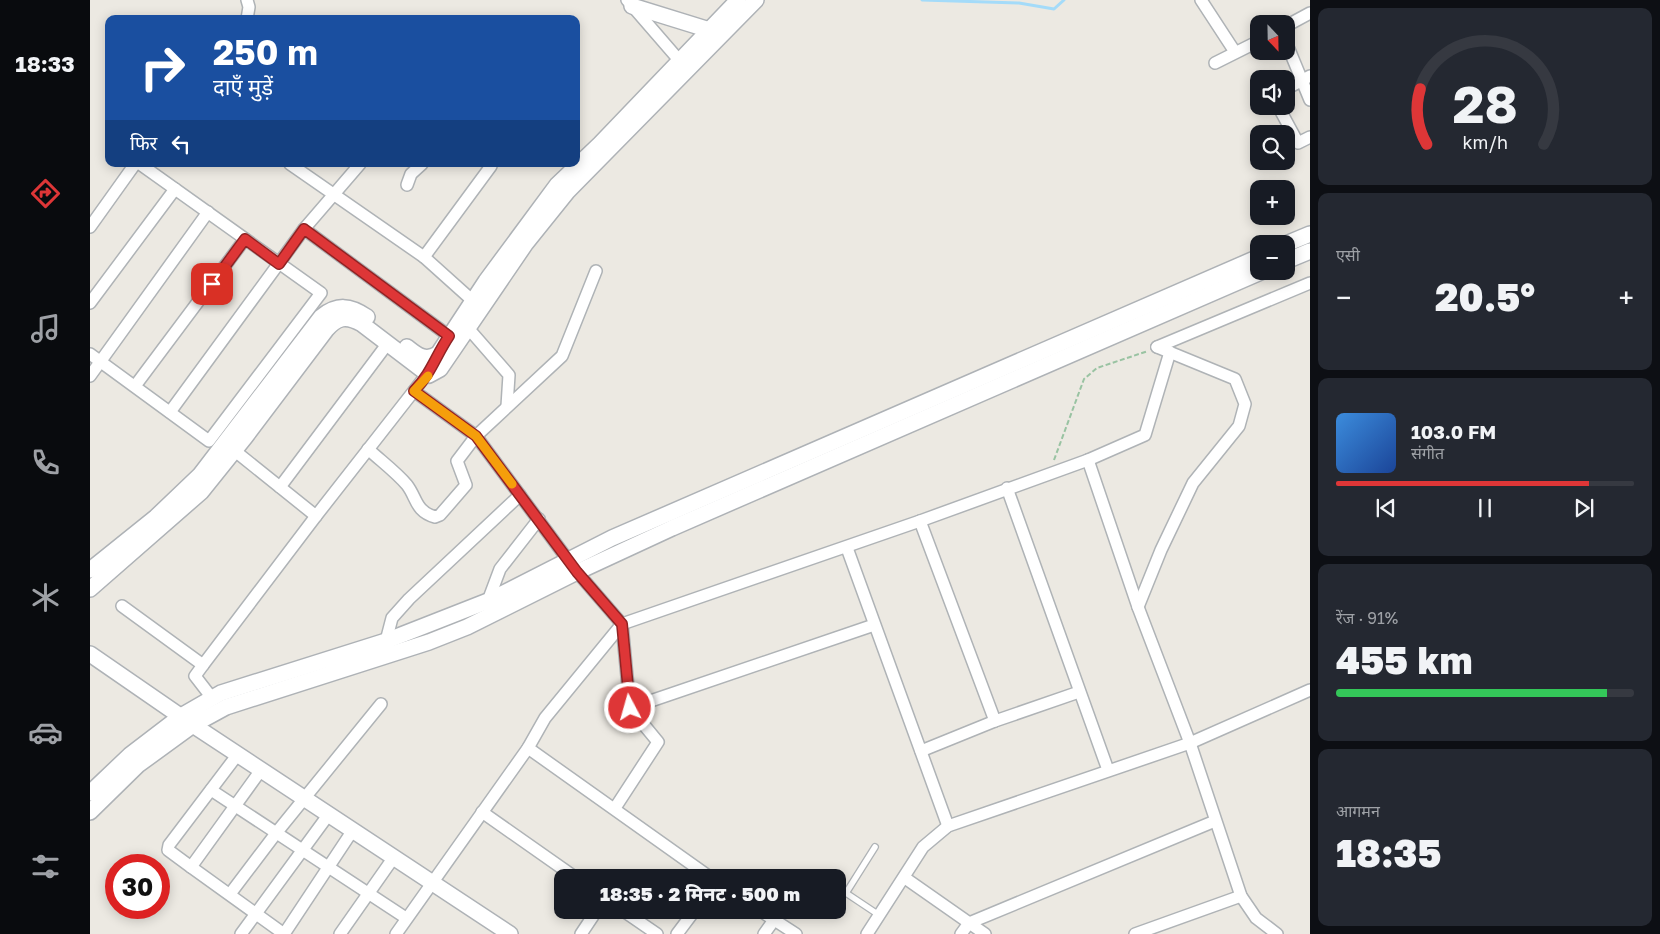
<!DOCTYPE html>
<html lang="hi">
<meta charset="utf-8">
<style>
body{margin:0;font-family:"Golos Text","Noto Sans Devanagari",sans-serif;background:#242831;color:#f1f3f6;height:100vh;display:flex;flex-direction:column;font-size:19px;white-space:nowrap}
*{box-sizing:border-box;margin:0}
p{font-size:16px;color:#9ea1a6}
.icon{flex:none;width:28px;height:28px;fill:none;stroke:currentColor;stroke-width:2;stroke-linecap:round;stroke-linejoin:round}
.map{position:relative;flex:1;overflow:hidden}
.details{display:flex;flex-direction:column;gap:8px;padding:8px;background:#0d0f14;width:350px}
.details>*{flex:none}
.guide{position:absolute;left:15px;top:15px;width:475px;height:152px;border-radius:10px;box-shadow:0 2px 12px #0003;background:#1a4fa0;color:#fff;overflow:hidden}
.needle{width:32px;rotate:158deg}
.tools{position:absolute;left:1160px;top:15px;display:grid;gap:10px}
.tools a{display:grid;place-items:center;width:45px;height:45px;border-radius:10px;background:#171b24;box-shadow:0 2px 12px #0003;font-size:25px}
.speed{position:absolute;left:15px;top:854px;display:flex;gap:10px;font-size:25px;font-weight:700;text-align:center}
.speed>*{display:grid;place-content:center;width:65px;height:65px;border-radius:50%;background:#171b24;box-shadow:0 2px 12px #0003;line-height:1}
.speed .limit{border:8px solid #d22;background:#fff;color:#111}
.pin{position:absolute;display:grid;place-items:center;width:42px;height:42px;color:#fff;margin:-21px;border-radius:10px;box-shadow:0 2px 8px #0006}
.me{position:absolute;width:55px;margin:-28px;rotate:354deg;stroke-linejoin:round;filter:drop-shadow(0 0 4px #0008)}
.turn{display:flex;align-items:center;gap:18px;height:105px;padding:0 25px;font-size:22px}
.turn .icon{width:65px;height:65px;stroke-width:2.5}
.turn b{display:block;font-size:35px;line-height:42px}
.then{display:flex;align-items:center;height:48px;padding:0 25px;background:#0003;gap:10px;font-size:19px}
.big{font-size:38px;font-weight:800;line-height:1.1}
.details .widget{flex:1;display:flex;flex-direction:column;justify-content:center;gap:8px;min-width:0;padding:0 18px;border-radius:10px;background:#242831}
.details .dial{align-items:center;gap:0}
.dial svg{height:130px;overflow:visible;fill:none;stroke:#363941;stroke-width:7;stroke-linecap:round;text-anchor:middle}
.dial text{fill:#f1f3f6;stroke:none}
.song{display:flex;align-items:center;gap:15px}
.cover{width:60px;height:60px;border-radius:8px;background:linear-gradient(135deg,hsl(210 70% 55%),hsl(220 70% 35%))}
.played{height:5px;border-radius:2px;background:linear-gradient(90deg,#de3637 85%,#363941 85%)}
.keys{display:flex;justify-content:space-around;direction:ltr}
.heat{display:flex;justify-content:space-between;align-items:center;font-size:28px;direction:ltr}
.charge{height:8px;border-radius:4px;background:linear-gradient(90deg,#34c759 91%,#363941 0)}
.trip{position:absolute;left:464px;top:869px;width:292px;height:50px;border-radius:10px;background:#171b24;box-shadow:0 2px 12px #0003;font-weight:800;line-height:50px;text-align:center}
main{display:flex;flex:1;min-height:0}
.dock{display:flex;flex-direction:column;width:90px;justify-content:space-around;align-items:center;background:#090b0e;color:#9ea1a6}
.dock .icon{width:35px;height:35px}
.dock .on{color:#de3637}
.dock b{font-size:22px;color:#f1f3f6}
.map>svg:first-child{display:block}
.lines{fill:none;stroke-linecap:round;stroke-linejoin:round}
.stream{stroke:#a4dbf9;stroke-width:3}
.lane-casing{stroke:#afb3b6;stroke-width:8}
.street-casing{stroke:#afb3b6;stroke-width:14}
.secondary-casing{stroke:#aeb2b6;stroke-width:18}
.path{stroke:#99c3a2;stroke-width:2;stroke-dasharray:5 2.5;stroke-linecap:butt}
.lane{stroke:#fff;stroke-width:5.5}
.street{stroke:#fff;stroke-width:11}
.secondary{stroke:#fff;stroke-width:15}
.route-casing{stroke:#902324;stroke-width:12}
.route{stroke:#de3637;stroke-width:9}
.slow{stroke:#f59e0b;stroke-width:9}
</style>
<main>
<nav class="dock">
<b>18:33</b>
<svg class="icon on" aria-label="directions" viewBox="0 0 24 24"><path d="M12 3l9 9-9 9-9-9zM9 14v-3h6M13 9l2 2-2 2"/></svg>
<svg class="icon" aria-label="music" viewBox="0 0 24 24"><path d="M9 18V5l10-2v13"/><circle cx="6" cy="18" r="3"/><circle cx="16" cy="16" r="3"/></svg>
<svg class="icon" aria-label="phone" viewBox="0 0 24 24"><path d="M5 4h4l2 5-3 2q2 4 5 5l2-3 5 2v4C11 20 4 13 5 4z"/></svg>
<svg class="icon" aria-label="climate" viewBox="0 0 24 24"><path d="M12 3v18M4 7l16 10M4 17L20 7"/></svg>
<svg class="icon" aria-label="car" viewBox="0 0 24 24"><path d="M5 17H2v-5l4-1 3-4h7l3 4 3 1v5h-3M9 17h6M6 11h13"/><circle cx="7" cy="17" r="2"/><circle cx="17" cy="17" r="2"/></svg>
<svg class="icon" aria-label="filters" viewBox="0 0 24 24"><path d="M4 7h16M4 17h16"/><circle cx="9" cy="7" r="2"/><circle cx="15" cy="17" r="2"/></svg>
</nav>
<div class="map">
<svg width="1220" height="934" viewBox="0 0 1220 934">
<rect width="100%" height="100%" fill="#ece9e2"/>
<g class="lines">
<path class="stream" d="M832,0L929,3L964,9L974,0"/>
<g class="lane-casing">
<path id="lane" d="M785,847L756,893L789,915"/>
</g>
<g class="street-casing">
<g id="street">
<path d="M157,0L159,7L157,19"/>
<path d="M537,0L595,67"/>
<path d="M1111,0L1145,52"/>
<path d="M1196,26L1220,13"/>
<path d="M1196,42L1220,100"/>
<path d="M1125,63L1169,41"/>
<path d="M1196,89L1220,76"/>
<path d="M1188,106L1208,143L1220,137"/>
<path d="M200,164L334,257L383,301"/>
<path d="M317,185L321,174L332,164"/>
<path d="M0,227L45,164"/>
<path d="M214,229L359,336"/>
<path d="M334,257L401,166"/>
<path d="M0,303L85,189"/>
<path d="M378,328L419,375L417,406"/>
<path d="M1067,347L1220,283"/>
<path d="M0,354L119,441L231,293L50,164"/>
<path d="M0,376L118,212"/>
<path d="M45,386L155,239"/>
<path d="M324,391L386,436L487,572L532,624L540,708"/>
<path d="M80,412L214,229L270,164"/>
<path d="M278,449C291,461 306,472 317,485C327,498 325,511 345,517L350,515L376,485L367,461L386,436L472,356L506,271"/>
<path d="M145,451L226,516"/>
<path d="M998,460L1048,607L1100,743L1151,896L1166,918L1187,934"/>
<path d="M190,487L298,343"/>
<path d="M917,488L1018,770"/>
<path d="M830,521L905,721"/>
<path d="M757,548L858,826"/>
<path d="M399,604L398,601L410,569L449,519"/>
<path d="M32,606L113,665L226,516L341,369"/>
<path d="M1048,607L1071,550L1103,483L1149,426L1155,404L1145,379L1067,347"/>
<path d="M296,641L302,618L319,599L430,495"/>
<path d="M113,665L105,676L122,698"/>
<path d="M438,748L621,878"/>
<path d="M831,751L905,721L989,692"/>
<path d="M171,770L101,867L194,934"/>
<path d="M121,790L316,918"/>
<path d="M525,808L568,742L540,708L784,625"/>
<path d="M392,812L486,878"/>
<path d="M101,867L78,850L79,845L148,754"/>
<path d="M815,878L895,934"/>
<path d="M140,894L187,832L291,704"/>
<path d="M532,910L567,934"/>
<path d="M669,910L706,934"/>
<path d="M151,934L239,814"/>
<path d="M194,934L263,830"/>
<path d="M250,934L304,857"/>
<path d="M306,934L438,748L455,718L532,624L830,521L998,460L1055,435L1080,352"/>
<path d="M491,934L507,910"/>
<path d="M587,934L605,910"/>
<path d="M674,934L684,920"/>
<path d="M777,934L833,847L858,826L1100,743L1220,690"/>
<path d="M871,934L879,923L1125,821"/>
<path d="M1045,934L1151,896"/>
</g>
</g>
<g class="secondary-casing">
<g id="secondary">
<path d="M542,6L626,32"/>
<path d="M1196,244L1220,234"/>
<path d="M1196,261L1220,251"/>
<path d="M317,347C327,355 335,362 348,354L396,281L467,185L510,144L648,0"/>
<path d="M0,570L66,517L110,475L231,317C247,304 260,305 277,317"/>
<path d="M0,589L111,492L156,436L236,330C247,317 256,315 272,324L339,375L350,369L436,243L477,192L666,0"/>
<path d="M0,654L103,725L420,934"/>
<path d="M0,793L40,755L91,716L131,693L296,641L398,601L522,538L1169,257"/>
<path d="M0,812L48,765L103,725L136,707L339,642L377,627L487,572L582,528L1173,271"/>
</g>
</g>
<path class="path" d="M964,460L994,379L1007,368L1058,351"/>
<use href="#lane" class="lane"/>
<use href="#street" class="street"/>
<use href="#secondary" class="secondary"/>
</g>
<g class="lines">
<g class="route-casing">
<path id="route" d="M122,284L155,239L189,264L214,229L359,336C345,357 342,372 324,391L386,436L487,572L532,624L540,708"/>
</g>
<use href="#route" class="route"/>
<path class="slow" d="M338,376L324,391L386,436L422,484"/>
</g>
</svg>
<div class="tools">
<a><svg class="needle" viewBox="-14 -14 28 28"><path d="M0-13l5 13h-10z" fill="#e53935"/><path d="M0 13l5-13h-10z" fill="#9ea1a6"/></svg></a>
<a><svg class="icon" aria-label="sound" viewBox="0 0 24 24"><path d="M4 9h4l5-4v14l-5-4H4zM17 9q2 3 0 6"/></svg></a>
<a><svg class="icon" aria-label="search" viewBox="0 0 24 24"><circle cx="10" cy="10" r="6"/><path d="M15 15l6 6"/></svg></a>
<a>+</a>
<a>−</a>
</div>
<div class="speed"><div class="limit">30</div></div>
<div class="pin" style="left:122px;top:284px;background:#d93025"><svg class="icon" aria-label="arrive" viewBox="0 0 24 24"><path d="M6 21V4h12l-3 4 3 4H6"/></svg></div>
<svg class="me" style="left:540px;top:708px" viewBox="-20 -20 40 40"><circle r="17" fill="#de3637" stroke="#fff" stroke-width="3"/><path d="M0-11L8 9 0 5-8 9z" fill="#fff"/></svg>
<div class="trip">18:35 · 2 मिनट · 500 m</div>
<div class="guide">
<div class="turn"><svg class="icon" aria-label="right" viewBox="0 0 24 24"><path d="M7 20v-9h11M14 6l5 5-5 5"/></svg><div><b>250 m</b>दाएँ मुड़ें</div></div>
<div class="then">फिर<svg class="icon" aria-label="left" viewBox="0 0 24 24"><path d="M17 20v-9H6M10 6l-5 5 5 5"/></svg></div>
</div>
</div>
<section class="details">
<div class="widget dial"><svg viewBox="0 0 100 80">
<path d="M14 69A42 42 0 1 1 86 69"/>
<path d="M14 69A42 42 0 0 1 10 35" stroke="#de3637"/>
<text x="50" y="56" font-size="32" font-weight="700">28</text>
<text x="50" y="72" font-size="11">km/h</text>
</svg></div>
<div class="widget"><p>एसी</p>
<div class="heat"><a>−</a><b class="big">20.5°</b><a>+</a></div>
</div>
<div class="widget">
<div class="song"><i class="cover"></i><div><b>103.0 FM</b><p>संगीत</p></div></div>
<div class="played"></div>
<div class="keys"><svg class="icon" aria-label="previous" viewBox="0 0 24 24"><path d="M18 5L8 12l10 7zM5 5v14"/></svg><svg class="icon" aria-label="pause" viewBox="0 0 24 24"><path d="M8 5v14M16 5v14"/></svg><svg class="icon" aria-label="next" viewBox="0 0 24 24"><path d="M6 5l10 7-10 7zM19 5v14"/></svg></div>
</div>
<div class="widget"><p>रेंज · 91%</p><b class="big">455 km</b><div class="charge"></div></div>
<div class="widget"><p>आगमन</p><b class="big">18:35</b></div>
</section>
</main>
